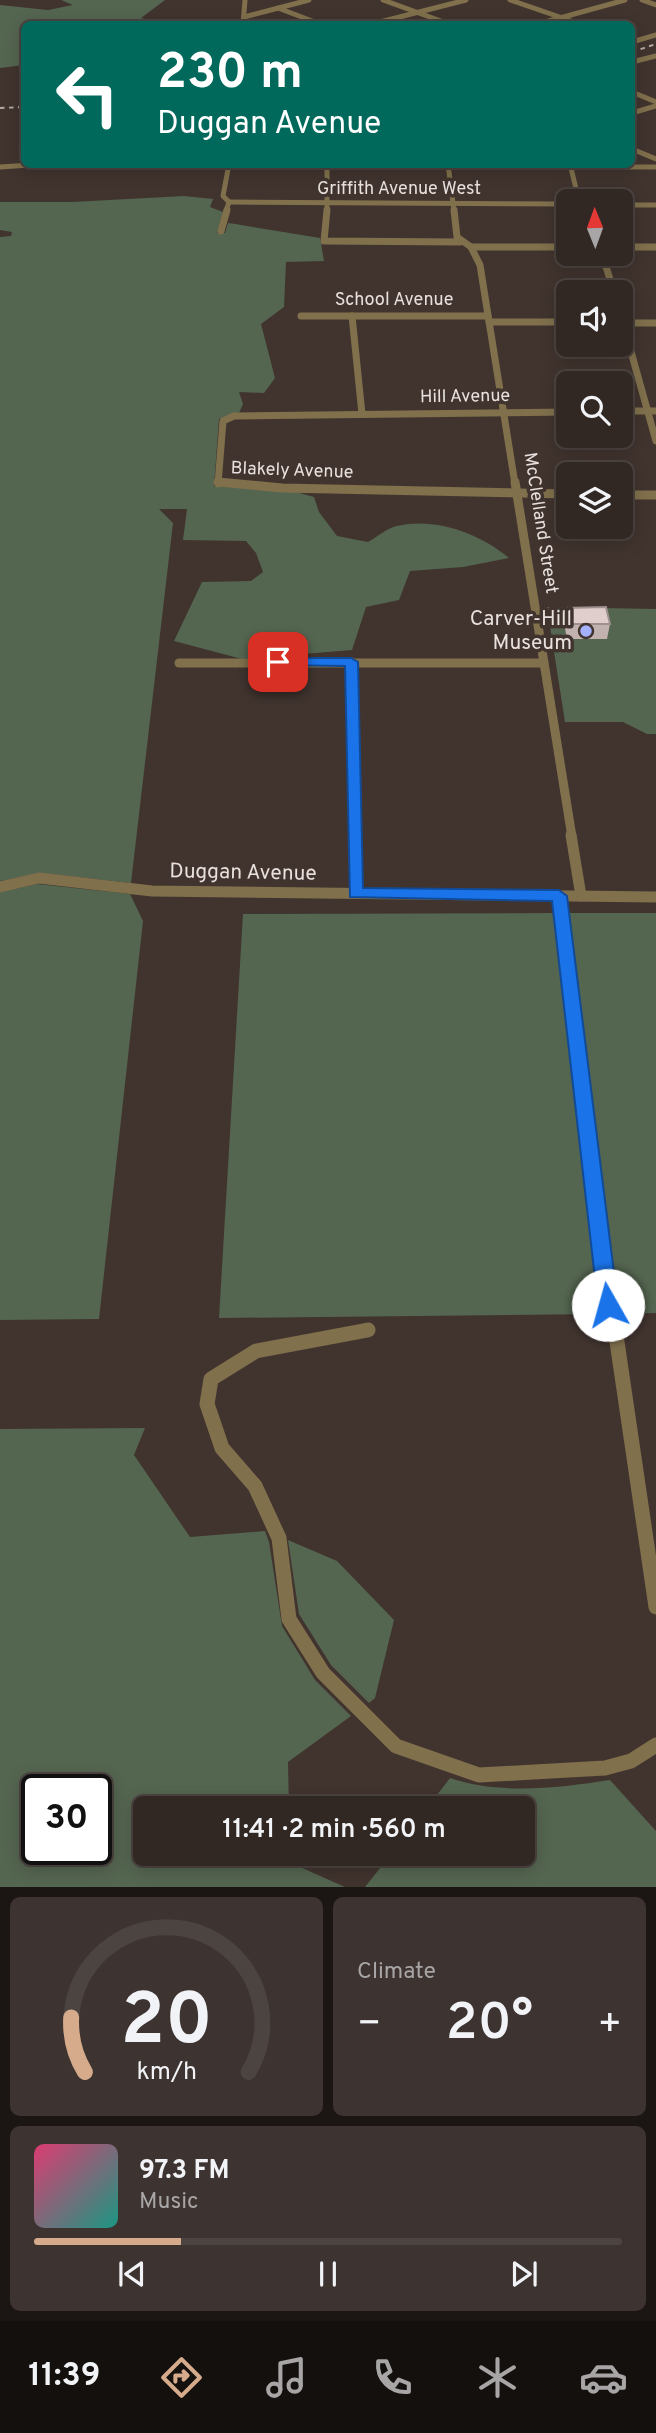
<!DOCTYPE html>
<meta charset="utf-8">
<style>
body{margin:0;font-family:Overpass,sans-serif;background:#3d3330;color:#f1f3f6;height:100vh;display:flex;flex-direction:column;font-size:26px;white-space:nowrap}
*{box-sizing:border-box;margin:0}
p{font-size:23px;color:#a8a5a6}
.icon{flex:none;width:38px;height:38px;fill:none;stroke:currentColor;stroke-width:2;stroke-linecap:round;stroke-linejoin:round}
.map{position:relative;height:1887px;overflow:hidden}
.drawer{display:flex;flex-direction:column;gap:10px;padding:10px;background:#1b1513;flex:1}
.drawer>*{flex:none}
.hud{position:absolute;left:21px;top:21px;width:614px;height:147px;border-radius:10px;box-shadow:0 4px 18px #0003,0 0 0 2px #4c4441;background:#00695c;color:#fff;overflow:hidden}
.needle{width:46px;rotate:359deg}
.tools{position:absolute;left:556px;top:189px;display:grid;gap:14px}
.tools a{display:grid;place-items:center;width:77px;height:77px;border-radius:10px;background:#312723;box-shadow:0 4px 18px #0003,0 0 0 2px #4c4441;font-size:35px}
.speed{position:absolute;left:21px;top:1774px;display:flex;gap:14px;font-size:35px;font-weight:700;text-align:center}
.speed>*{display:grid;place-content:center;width:91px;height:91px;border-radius:50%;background:#312723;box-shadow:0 4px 18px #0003,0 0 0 2px #4c4441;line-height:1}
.speed .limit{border:4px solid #111;border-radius:10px;background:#fff;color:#111}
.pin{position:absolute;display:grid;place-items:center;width:60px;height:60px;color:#fff;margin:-30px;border-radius:14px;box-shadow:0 4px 10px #0006}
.me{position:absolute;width:77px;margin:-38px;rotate:353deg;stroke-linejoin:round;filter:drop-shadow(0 0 5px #0008)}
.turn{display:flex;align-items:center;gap:24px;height:147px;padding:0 21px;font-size:32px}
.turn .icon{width:91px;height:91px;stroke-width:2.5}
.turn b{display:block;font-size:49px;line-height:60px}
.big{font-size:52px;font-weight:600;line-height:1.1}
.drawer .widget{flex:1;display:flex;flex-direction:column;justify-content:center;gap:10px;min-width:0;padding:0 24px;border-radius:10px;background:#3d3330}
.drawer .dial{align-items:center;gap:0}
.dial svg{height:182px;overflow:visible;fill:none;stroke:#4c4441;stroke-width:7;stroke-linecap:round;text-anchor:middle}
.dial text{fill:#f1f3f6;stroke:none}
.song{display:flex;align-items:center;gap:21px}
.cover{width:84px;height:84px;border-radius:10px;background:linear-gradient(135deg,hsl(340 70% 55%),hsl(170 70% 35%))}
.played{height:7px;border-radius:4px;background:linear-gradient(90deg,#d6ab8b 25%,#4c4441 25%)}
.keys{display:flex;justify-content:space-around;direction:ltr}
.heat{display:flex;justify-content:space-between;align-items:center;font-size:38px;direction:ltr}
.drawer .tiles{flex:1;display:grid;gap:10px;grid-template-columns:1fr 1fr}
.widget:last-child{grid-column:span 2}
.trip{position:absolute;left:133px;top:1796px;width:402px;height:70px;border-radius:10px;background:#312723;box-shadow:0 4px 18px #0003,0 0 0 2px #4c4441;font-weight:600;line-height:70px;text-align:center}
.dock{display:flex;height:112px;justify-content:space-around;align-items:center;background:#14100e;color:#a8a5a6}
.dock .icon{width:49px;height:49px}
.dock .active{color:#d6ab8b}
.dock b{font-size:32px;color:#f1f3f6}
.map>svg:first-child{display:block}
.green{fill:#546550;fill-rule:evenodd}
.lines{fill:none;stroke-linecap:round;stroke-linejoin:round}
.street-far4{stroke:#80704c;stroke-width:5}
.street-far3{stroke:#80704c;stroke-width:7}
.street-far2{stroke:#80704c;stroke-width:9}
.street-far1{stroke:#80704c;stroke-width:11}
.street{stroke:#80704c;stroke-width:15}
.rail{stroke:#b4aaa6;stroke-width:2;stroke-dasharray:4.5 4.5;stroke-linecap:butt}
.wall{fill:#c1b1af}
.building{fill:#e0cecc;stroke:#9d908f;stroke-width:2}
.route{fill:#1a73e8;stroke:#114b97;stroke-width:2}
.poi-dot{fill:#a5b1fc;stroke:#41342f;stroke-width:2.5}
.labels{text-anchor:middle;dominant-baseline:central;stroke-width:7;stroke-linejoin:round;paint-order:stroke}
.far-street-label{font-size:18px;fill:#e9e1de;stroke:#41342f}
.poi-label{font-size:21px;fill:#e9e1de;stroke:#41342f;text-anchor:end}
.street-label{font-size:21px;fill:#e9e1de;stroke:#41342f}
</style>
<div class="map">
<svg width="656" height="1887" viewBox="0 0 656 1887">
<rect width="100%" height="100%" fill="#41342f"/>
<g class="green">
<path d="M61,0H165L141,18L165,24H24V65L0,68V5L48,10L73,5Z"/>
<path d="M184,196L213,199L210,207L223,212L217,233H225L228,223L235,224L320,238L324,261L286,262L284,307L261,324L275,378L264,393L239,392L243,404L239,413L219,419L214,486L296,492L314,497L319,512L337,536L368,542C377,537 387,528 397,526C435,517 479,533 509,558L463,567L410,571L399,600L366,607L352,650L242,659L174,641L202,582L251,581L263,572L256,553L246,541L183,540L187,509H159L173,523L131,883L40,873L0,881V237L11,236L12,232L0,230V202H72Z"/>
<path d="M547,607L656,609V734H647L623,722H565Z"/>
<path d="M37,884L130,894L143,921L99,1319L0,1320V892Z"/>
<path d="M554,913L602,1314L219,1318L243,914Z"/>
<path d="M568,913H656V1313L619,1314L617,1305Z"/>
<path d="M145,1428L134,1455L190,1537L265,1531L269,1542L282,1626L315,1680L351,1716L288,1762L289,1808H145V1853H290L291,1863L345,1887H0V1429ZM37,1790H96V1850H37Z"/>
<path d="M288,1540L337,1561L394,1620L375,1698L369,1703L331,1665L299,1614Z"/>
<path d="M450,1778C500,1795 558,1788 610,1780L656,1831V1887H365L392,1853H523V1808H427Z"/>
</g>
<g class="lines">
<g class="street-far4">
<path d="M383,0L449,24"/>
<path d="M510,0L580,24"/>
<path d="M642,0L656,5"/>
<path d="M278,8L320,24"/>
<path d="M244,17L309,0"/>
<path d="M243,24L245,0"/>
<path d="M372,24L466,0"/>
<path d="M538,24L625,0"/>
<path d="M632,42L656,35"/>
<path d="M632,62L656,56"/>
<path d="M632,92L656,102"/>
<path d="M632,113L656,106"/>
<path d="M632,149L656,159"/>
<path d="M327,164V211"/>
<path d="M448,164L454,211"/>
<path d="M570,164L579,201"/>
<path d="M228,166L656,167"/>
<path d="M0,167L46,164"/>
<path d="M229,202L569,204"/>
<path d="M621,205H656"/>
<path d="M226,211L229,202L223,196L229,164"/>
</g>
<g class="street-far3">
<path d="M327,210L324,241L460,242"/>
<path d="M454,210L457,237L471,247L480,265L515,484"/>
<path d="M221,231L227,210"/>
<path d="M471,247H569"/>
<path d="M621,247H656"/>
<path d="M602,254L614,292"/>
<path d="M301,316H488"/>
<path d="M352,316L362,414"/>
<path d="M621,316L656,441"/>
<path d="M489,322H569"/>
<path d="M621,323H656"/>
<path d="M621,411H656"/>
<path d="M218,484L223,421L234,416L569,412"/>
</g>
<g class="street-far2">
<path d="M218,482L282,488L569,494"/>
<path d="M515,482L572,837"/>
<path d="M621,495H656"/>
<path d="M351,662L354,837"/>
<path d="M179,663H543"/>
</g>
<g class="street-far1">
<path d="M354,835L355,893"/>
<path d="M571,835L581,896"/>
<path d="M0,887L39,878L152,891L656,897"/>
<path d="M559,896L607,1295"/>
</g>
<g class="street">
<path d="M607,1293L616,1335L656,1607"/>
<path d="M368,1330L256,1351L211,1379L207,1404L222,1448L255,1486L279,1538L289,1619L323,1673L396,1746L479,1775L605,1768L631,1761L656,1745"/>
</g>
<g class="rail">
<path d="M632,52L656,44"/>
<path d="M0,108L24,107"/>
</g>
</g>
<path class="wall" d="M566,608L610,624L607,639H567L564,623Z"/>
<path class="building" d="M606,607L610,624H569L566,608Z"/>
<path class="route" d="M278,658H351L358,662L363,888L559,890L567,896L618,1305L615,1311L608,1314L601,1311L598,1305L552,901L350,897L345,666L273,665L271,662Z"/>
<circle class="poi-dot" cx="586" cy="631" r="7"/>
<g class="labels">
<g class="far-street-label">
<text x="399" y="189">Griffith Avenue West</text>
<text x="394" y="300">School Avenue</text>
<text transform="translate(465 397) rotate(-1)">Hill Avenue</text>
<text transform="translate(292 471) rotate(2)">Blakely Avenue</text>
<text transform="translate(540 523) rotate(81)">McClelland Street</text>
</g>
<g class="poi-label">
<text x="572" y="619">Carver-Hill<tspan x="572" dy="24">Museum</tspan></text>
</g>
<g class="street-label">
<text transform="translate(243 873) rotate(1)">Duggan Avenue</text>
</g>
</g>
</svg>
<div class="tools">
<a><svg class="needle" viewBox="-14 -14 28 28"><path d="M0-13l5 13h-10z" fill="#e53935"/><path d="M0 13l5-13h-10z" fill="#a8a5a6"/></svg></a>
<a><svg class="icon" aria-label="sound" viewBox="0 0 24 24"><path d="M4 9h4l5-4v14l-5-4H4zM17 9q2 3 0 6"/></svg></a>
<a><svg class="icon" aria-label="search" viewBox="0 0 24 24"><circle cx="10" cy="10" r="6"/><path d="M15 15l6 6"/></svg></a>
<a><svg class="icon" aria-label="layers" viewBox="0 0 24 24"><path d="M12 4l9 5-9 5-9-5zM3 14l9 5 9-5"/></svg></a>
</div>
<div class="speed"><div class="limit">30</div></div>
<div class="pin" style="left:278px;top:662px;background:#d93025"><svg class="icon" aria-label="arrive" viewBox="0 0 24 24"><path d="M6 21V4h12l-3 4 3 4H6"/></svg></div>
<svg class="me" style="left:608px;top:1305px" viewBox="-20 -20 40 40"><circle r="19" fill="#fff"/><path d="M0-13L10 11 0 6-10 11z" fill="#1a73e8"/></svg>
<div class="trip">11:41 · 2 min · 560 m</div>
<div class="hud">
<div class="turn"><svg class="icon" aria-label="left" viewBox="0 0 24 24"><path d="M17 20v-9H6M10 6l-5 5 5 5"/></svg><div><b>230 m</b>Duggan Avenue</div></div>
</div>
</div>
<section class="drawer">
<div class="tiles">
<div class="widget dial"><svg viewBox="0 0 100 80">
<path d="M14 69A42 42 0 1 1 86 69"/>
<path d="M14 69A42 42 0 0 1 8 45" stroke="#d6ab8b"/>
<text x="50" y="56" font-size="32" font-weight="700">20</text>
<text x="50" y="72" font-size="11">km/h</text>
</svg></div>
<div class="widget"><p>Climate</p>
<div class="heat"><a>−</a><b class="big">20°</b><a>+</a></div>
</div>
<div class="widget">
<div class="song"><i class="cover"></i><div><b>97.3 FM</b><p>Music</p></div></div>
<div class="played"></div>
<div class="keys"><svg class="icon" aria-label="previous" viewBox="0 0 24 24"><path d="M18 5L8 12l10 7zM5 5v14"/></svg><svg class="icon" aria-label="pause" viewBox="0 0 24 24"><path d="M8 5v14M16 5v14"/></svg><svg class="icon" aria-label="next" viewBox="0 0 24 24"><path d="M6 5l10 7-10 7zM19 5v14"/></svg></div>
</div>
</div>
</section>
<nav class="dock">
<b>11:39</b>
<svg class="icon active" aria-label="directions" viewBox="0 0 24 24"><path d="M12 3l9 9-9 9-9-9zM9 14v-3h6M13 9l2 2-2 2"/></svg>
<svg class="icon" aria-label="music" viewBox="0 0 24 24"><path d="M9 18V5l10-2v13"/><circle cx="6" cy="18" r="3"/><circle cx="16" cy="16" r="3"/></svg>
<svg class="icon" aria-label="phone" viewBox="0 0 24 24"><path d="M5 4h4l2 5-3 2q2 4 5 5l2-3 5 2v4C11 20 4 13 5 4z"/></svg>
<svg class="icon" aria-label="climate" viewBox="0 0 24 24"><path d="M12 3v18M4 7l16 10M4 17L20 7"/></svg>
<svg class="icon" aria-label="car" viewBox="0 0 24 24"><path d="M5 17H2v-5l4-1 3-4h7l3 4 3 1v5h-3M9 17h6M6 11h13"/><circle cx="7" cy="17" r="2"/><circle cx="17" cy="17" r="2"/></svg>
</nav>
